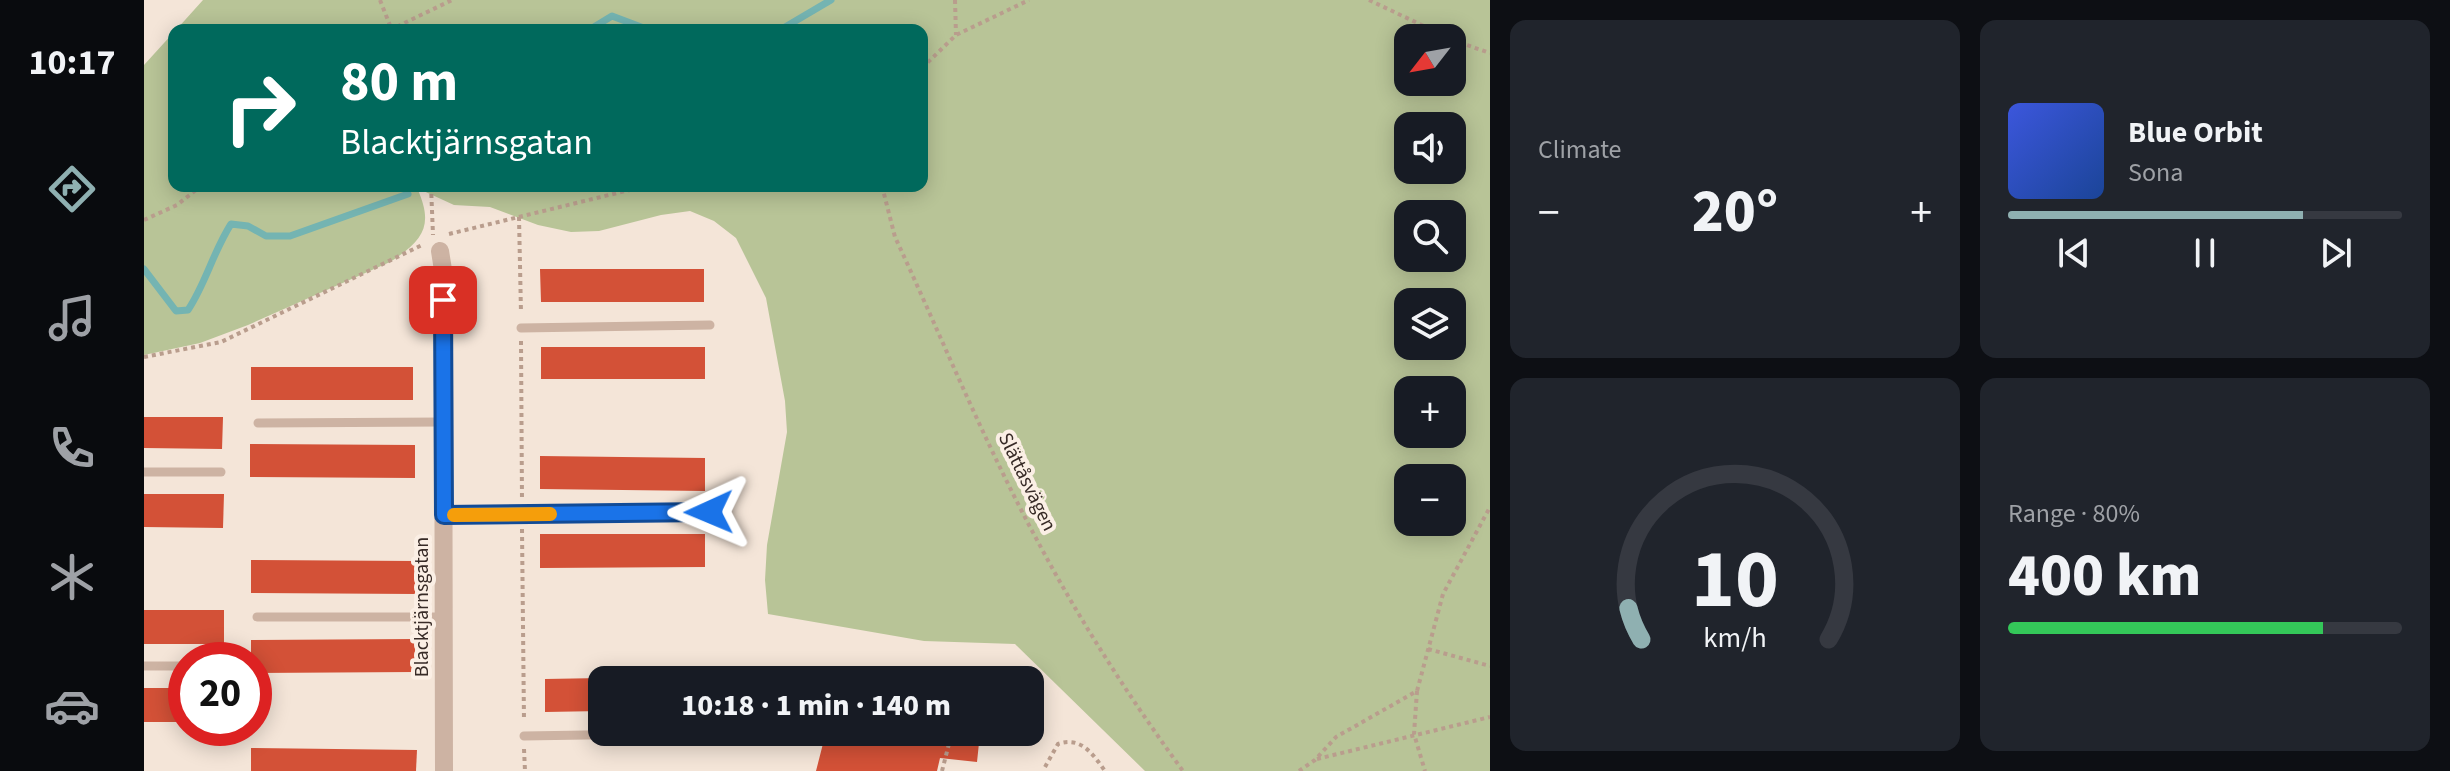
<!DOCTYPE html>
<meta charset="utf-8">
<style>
body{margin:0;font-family:"Source Sans 3",sans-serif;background:#20242c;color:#f1f3f6;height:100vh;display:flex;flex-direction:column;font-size:30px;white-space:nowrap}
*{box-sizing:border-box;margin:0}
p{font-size:26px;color:#9ea1a6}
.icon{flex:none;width:44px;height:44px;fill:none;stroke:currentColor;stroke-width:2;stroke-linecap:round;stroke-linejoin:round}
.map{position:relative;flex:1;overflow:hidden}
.side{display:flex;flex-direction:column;gap:20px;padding:20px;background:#0d0f14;width:960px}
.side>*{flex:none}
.hud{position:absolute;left:24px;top:24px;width:760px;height:168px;border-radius:16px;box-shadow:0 4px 20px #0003;background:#00695c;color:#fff;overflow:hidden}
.needle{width:52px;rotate:239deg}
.buttons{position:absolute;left:1250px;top:24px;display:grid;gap:16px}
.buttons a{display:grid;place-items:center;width:72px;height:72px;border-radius:16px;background:#171b24;box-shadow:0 4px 20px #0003;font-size:40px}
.speed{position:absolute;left:24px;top:642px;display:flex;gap:16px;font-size:40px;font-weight:700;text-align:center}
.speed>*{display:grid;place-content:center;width:104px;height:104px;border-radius:50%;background:#171b24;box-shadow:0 4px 20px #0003;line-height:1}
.speed .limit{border:12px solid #d22;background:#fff;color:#111}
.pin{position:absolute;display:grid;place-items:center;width:68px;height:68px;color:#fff;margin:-34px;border-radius:16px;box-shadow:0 4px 12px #0006}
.me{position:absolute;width:88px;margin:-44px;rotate:269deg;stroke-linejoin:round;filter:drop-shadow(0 0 6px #0008)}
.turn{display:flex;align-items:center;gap:28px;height:168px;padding:0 40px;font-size:36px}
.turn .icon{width:104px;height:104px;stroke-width:2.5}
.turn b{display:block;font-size:56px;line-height:68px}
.big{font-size:60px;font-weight:800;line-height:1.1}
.side .card{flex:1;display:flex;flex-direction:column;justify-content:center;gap:12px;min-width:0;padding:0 28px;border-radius:16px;background:#20242c}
.side .dial{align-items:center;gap:0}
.dial svg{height:208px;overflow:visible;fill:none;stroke:#363941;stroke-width:7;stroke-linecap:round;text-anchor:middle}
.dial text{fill:#f1f3f6;stroke:none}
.song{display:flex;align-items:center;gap:24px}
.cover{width:96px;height:96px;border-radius:12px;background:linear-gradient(135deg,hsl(230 70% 55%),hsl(220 70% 35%))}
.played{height:8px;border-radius:4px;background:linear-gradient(90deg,#8fb0b1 75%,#363941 75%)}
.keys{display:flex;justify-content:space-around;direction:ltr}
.heat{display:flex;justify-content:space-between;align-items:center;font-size:44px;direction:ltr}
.charge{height:12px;border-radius:6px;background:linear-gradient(90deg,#34c759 80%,#363941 0)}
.side .tiles{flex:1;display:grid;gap:20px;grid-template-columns:repeat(2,1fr)}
.trip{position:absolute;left:444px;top:666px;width:456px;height:80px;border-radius:16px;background:#171b24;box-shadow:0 4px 20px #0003;font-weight:800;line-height:80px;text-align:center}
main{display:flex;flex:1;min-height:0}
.dock{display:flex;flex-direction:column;width:144px;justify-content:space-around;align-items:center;background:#090b0e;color:#9ea1a6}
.dock .icon{width:56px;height:56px}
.dock .on{color:#8fb0b1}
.dock b{font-size:36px;color:#f1f3f6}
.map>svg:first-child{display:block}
.green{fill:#b8c497;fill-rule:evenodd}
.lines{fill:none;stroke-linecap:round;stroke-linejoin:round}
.stream{stroke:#74b4b2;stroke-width:7}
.building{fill:#d35137}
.path{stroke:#b99d8d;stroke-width:4;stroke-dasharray:4 4;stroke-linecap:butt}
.service{stroke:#cdb3a3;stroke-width:9}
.minor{stroke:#cdb3a3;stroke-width:18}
.route-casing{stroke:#114b97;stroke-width:20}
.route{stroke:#1a73e8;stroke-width:14}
.slow{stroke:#f59e0b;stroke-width:14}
.labels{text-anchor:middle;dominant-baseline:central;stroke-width:8;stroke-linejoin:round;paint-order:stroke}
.street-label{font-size:20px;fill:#372a26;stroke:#fbefe5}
</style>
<main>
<nav class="dock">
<b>10:17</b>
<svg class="icon on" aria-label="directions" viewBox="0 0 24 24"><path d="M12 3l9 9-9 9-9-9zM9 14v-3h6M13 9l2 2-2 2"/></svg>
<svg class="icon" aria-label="music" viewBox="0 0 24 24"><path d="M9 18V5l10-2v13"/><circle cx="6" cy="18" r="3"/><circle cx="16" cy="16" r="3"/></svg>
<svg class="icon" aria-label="phone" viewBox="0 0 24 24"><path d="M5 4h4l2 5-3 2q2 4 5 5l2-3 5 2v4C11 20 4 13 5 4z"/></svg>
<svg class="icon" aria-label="climate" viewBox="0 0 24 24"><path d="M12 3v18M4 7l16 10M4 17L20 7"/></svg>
<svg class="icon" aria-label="car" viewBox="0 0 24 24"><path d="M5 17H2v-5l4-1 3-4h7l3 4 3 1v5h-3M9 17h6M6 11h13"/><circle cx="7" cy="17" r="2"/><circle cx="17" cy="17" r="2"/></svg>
</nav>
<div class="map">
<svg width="1346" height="771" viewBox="0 0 1346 771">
<rect width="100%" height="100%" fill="#f4e5d8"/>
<path class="green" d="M59,0H1346V771H1001L871,644L780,641L624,614L621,580L623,545L643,432L641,401L622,298L592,238L570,221L546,211L517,215L455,231L427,232L394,225L346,207L310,205L273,188C290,225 280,240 246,262L104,325L56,343L0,355V65L30,32V186H778V30H32ZM1308,38V82H1264V38ZM1264,126H1308V170H1264ZM1264,214H1308V258H1264ZM1308,302V346H1264V302ZM1308,390V434H1264V390ZM1308,478V522H1264V478Z"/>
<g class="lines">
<g class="stream">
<path d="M445,30L468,16L505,30"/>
<path d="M636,30L687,0"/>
<path d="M0,269L32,311L44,310C62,283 69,252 87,224L104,226L122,236H146L264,194"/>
</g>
</g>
<g class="building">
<path d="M396,269H560V302H397Z"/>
<rect x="397" y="347" width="164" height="32"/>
<rect x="107" y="367" width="162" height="33"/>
<path d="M0,417H79L78,449L0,448Z"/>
<path d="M106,444L271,445V478L106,477Z"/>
<path d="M396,456L561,458V491L396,489Z"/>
<path d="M0,494H80L79,528L0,527Z"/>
<path d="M396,534H561V567L396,568Z"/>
<path d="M107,560L271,561V594L107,593Z"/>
<rect x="0" y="610" width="80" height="34"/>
<path d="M271,639V672L110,673V660H107V640Z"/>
<path d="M458,678V711L401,712V679Z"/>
<rect x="0" y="688" width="42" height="34"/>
<path d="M682,732H797L795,739L835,743L833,762L796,758L793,771H672Z"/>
<path d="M107,748L273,750L272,771H107Z"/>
</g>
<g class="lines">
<g class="path">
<path d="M236,0L247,28"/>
<path d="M811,0L812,35"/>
<path d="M1225,0L1305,38"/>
<path d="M246,30L308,0"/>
<path d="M1308,40L1346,53"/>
<path d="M778,68L812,35L885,0"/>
<path d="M287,186L289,235"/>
<path d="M738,186L751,237C798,338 840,442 893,540C936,621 985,697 1039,771"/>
<path d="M375,217L377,313"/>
<path d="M0,220L33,205L57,186"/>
<path d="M305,234L502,186"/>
<path d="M377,341L378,501"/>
<path d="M0,357L77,342L278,245"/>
<path d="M378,529L380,721"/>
<path d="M1284,649L1346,666"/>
<path d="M1273,691L1270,734L1281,771"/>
<path d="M380,749L381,771"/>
<path d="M1173,759L1346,717"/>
<path d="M901,767L914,744C937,736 949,754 961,771"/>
<path d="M798,771L808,732"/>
<path d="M1155,771L1171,760L1192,737L1273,691L1299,594L1346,507"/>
</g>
<g class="service">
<path d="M377,328L566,325"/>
<path d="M114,423L299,422"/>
<path d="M0,472H77"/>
<path d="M300,515L565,512"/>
<path d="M113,617H300"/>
<path d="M0,666H42"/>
<path d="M380,736L565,733"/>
</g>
<path class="minor" d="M296,251L299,270L300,771"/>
</g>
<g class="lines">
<g class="route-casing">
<path id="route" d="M299,300L300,515L565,512"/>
</g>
<use href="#route" class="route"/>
<path class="slow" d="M310,515L406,514"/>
</g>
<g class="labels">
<g class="street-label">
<text transform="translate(883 482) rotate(64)">Slättåsvägen</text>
<text transform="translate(278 607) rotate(-90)">Blacktjärnsgatan</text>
</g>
</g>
</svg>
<div class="buttons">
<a><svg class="needle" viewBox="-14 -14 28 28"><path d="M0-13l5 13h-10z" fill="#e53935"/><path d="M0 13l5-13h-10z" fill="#9ea1a6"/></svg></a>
<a><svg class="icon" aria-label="sound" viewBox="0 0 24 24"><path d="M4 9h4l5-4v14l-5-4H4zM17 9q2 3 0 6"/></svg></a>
<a><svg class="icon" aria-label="search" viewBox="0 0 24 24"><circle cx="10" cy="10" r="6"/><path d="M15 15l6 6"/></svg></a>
<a><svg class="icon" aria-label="layers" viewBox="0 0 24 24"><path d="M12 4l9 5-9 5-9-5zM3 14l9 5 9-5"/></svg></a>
<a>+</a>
<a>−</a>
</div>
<div class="speed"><div class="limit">20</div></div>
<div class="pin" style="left:299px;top:300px;background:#d93025"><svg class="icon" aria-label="arrive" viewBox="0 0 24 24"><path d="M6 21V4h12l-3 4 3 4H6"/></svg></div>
<svg class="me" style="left:565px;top:512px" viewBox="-20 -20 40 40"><path d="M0-17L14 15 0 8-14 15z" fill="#1a73e8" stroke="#fff" stroke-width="4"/></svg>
<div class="trip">10:18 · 1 min · 140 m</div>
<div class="hud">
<div class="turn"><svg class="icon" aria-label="right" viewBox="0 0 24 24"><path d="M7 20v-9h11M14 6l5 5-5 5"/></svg><div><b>80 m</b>Blacktjärnsgatan</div></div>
</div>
</div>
<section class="side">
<div class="tiles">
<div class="card"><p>Climate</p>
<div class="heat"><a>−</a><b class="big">20°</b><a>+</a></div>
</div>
<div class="card">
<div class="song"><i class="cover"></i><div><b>Blue Orbit</b><p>Sona</p></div></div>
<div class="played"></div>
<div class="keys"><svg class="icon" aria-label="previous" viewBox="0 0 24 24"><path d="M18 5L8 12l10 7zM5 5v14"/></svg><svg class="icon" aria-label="pause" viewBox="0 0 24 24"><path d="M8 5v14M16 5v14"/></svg><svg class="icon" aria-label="next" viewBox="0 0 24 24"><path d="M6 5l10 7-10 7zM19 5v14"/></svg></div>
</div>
<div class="card dial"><svg viewBox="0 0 100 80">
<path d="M14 69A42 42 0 1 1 86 69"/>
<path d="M14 69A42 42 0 0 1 9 57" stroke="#8fb0b1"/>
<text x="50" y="56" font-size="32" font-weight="700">10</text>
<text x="50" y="72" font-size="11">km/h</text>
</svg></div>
<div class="card"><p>Range · 80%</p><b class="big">400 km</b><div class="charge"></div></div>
</div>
</section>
</main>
